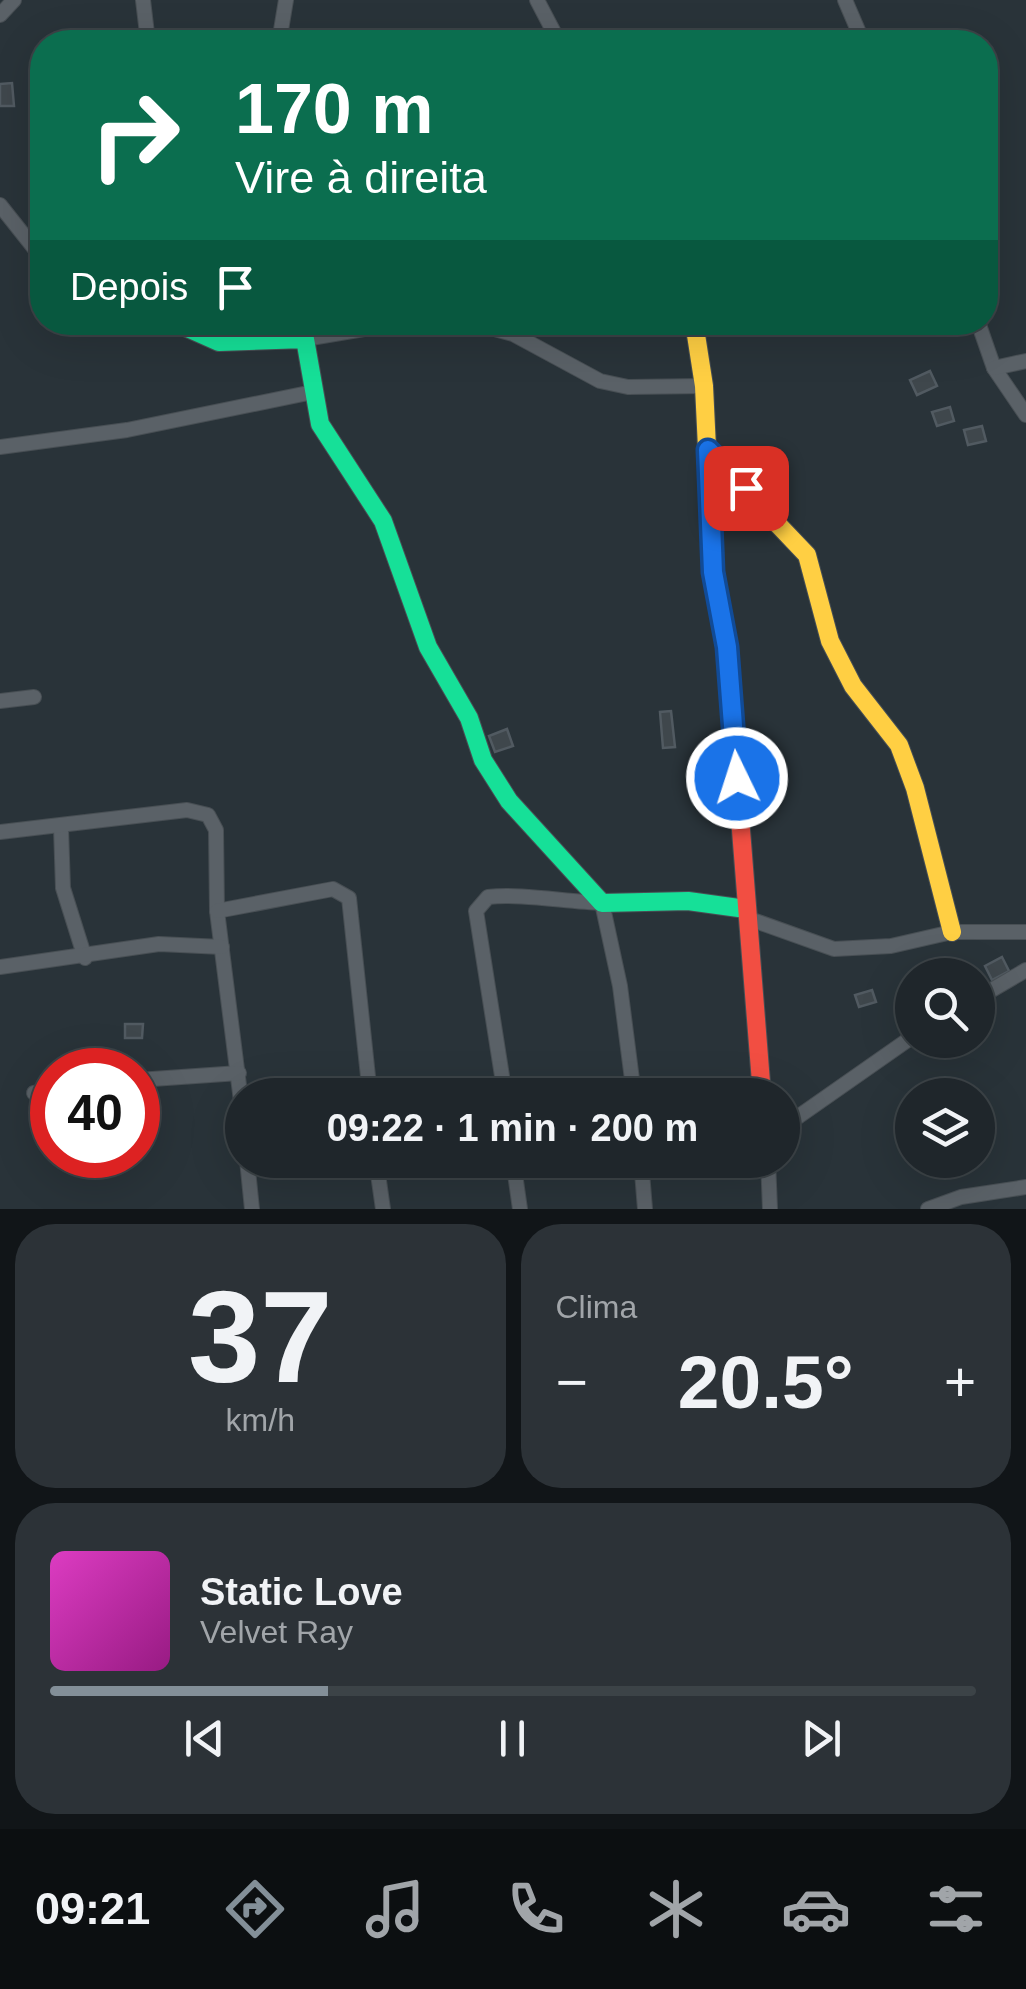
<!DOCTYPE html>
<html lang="pt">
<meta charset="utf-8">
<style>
body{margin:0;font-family:Helvetica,sans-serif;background:#2c3237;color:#f1f3f6;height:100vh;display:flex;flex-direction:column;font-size:38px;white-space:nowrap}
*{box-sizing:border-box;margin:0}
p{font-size:32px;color:#a1a5a9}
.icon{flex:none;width:55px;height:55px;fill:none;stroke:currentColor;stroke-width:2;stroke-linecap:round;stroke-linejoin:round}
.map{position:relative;height:1209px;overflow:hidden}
.details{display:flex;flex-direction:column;gap:15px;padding:15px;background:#111518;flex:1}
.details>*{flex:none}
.top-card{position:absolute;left:30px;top:30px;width:968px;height:305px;border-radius:40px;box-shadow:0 10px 40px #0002,0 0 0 2px #3c4347;background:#0b6e4f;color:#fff;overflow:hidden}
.buttons{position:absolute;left:895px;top:958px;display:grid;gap:20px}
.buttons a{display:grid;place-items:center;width:100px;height:100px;border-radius:50%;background:#1f262b;box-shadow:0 10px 40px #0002,0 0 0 2px #3c4347;font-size:50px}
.speed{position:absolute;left:30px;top:1048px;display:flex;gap:20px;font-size:50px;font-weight:700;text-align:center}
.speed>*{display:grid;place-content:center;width:130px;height:130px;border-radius:50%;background:#1f262b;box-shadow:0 10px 40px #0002,0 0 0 2px #3c4347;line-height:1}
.speed .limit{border:15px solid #d22;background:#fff;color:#111}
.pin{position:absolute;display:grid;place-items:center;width:85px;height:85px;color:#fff;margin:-42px;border-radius:20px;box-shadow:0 5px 15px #0006}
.me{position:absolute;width:110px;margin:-55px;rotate:356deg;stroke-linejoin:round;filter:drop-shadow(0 0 8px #0008)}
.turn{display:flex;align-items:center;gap:35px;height:210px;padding:0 40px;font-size:45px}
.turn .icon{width:130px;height:130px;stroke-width:2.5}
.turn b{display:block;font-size:70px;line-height:85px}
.then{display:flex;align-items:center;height:95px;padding:0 40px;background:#0003;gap:20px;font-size:38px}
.big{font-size:75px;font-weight:700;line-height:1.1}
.details .widget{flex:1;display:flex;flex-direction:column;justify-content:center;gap:15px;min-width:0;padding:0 35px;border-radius:40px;background:#2c3237}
.details .dial{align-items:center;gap:0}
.dial b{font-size:130px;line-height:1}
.song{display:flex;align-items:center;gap:30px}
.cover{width:120px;height:120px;border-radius:15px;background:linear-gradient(135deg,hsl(310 70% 55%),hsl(310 70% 35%))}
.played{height:10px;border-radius:5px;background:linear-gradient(90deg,#838f98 30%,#3c4347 30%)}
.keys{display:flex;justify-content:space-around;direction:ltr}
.heat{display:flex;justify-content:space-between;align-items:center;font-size:55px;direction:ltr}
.details .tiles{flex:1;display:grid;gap:15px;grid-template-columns:1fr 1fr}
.widget:last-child{grid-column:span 2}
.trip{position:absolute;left:225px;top:1078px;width:575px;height:100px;border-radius:50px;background:#1f262b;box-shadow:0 10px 40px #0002,0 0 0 2px #3c4347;font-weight:700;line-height:100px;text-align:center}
.menu{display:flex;height:160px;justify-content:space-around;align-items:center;background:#0c0f11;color:#a1a5a9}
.menu .icon{width:70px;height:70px}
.menu .on{color:#838f98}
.menu b{font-size:45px;color:#f1f3f6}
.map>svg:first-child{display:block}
.building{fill:#3f474c;stroke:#515a61;stroke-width:2.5}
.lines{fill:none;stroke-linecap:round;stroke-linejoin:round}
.street-casing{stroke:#484f54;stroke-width:16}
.fast-casing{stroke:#484f54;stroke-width:20}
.slow-casing{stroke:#484f54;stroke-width:20}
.jam-casing{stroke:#484f54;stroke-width:20}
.street{stroke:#5a6167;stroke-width:14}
.fast{stroke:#16e098;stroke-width:18}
.slow{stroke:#ffcf43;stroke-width:18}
.jam{stroke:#f24e42;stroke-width:18}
.route-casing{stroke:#114b97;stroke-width:25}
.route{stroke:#1a73e8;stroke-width:18}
</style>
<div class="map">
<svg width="1026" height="1209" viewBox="0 0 1026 1209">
<rect width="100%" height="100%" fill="#293339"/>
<g class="building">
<path d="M12,83L14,106H0V84Z"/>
<path d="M930,371L937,386L917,395L910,380Z"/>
<path d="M950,407L954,421L937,426L932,412Z"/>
<path d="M982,426L986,441L968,445L964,430Z"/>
<path d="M671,711L675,747L663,748L660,712Z"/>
<path d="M507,729L513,746L495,752L489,736Z"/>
<path d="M1002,957L1009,971L992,980L985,966Z"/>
<path d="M872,990L876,1002L859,1007L855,995Z"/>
<path d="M125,1024H143L142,1038H125Z"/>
</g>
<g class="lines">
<g class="street-casing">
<g id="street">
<path d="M143,0L148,42"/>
<path d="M537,0L559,42"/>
<path d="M845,0L863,42"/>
<path d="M0,15L14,0"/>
<path d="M279,42L286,0"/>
<path d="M0,205L42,258"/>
<path d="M304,322L305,339L405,322"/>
<path d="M469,322L513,334L600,381L628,387L704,386"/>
<path d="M846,322L847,324"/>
<path d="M978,322L994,368L1026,415"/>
<path d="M994,368L1026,361"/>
<path d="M0,447L127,430L313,392"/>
<path d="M0,701L34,697"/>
<path d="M61,828L63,888L85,958"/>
<path d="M0,832L187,810L208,815L216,830L217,911L242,1109"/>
<path d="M217,911L333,889L349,898L370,1095"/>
<path d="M747,918L834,949L891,946L952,932H1026"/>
<path d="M0,967L159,944L222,947"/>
<path d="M978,998L1026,970"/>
<path d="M138,1080L239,1073"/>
<path d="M34,1093L52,1090"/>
<path d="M505,1095L476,911L488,897C520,893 567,902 602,903L620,986L634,1095"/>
<path d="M782,1128L912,1037"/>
<path d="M247,1160L252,1209"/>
<path d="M376,1160L383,1209"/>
<path d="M513,1160L520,1209"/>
<path d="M641,1160L645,1209"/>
<path d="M768,1160L770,1209"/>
<path d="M928,1209L961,1197L1026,1187"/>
</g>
</g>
<g class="fast-casing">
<path id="fast" d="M174,322L219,342L305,339L320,424L383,521L428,647L469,718L483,760L509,801L602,903L688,901L746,909"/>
</g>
<g class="slow-casing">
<g id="slow">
<path d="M694,322L704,386L713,572L727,647L736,767"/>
<path d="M708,451L807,555L830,641L853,686L899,745L915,788L952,932"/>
</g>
</g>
<g class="jam-casing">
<path id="jam" d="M736,767L762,1095"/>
</g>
<use href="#street" class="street"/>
<use href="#fast" class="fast"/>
<use href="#slow" class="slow"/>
<use href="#jam" class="jam"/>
</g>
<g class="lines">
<g class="route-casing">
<path id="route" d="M737,778L727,647L713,572L708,450L746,488"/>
</g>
<use href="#route" class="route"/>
</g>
</svg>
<div class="buttons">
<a><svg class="icon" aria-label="search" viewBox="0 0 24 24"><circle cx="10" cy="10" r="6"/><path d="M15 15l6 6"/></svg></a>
<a><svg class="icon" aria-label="layers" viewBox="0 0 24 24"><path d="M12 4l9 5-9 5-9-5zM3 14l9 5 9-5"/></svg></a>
</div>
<div class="speed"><div class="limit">40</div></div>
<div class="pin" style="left:746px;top:488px;background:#d93025"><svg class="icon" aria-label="arrive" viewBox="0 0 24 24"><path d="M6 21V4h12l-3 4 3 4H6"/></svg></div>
<svg class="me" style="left:737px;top:778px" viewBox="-20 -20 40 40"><circle r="17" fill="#1a73e8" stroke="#fff" stroke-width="3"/><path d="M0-11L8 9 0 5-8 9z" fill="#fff"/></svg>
<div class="trip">09:22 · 1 min · 200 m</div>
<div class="top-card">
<div class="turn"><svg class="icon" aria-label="right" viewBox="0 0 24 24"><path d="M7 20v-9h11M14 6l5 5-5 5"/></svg><div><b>170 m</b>Vire à direita</div></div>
<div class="then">Depois<svg class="icon" aria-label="arrive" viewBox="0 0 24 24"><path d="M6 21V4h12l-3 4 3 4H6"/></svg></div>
</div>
</div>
<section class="details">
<div class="tiles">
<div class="widget dial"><b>37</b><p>km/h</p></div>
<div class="widget"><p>Clima</p>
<div class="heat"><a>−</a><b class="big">20.5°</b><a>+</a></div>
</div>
<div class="widget">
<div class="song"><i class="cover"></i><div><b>Static Love</b><p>Velvet Ray</p></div></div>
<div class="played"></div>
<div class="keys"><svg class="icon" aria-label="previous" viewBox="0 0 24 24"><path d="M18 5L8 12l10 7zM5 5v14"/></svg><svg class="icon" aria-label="pause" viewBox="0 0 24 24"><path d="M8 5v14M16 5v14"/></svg><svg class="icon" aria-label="next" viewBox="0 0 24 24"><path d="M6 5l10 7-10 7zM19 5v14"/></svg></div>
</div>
</div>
</section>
<nav class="menu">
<b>09:21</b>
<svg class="icon on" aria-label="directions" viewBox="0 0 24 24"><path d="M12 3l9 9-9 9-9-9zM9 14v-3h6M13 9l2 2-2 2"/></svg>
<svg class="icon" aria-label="music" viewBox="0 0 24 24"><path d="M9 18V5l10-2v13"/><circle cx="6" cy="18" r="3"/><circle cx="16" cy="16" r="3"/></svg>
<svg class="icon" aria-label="phone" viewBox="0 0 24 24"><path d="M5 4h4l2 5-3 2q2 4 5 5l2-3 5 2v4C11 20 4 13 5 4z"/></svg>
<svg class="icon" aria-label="climate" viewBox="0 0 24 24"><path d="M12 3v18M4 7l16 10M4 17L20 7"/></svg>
<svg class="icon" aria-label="car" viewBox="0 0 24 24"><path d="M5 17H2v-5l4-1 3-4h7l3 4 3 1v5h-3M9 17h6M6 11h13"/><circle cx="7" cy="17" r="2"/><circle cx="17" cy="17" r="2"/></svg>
<svg class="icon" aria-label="filters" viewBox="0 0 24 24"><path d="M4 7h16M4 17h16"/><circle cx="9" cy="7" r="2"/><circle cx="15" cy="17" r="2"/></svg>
</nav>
